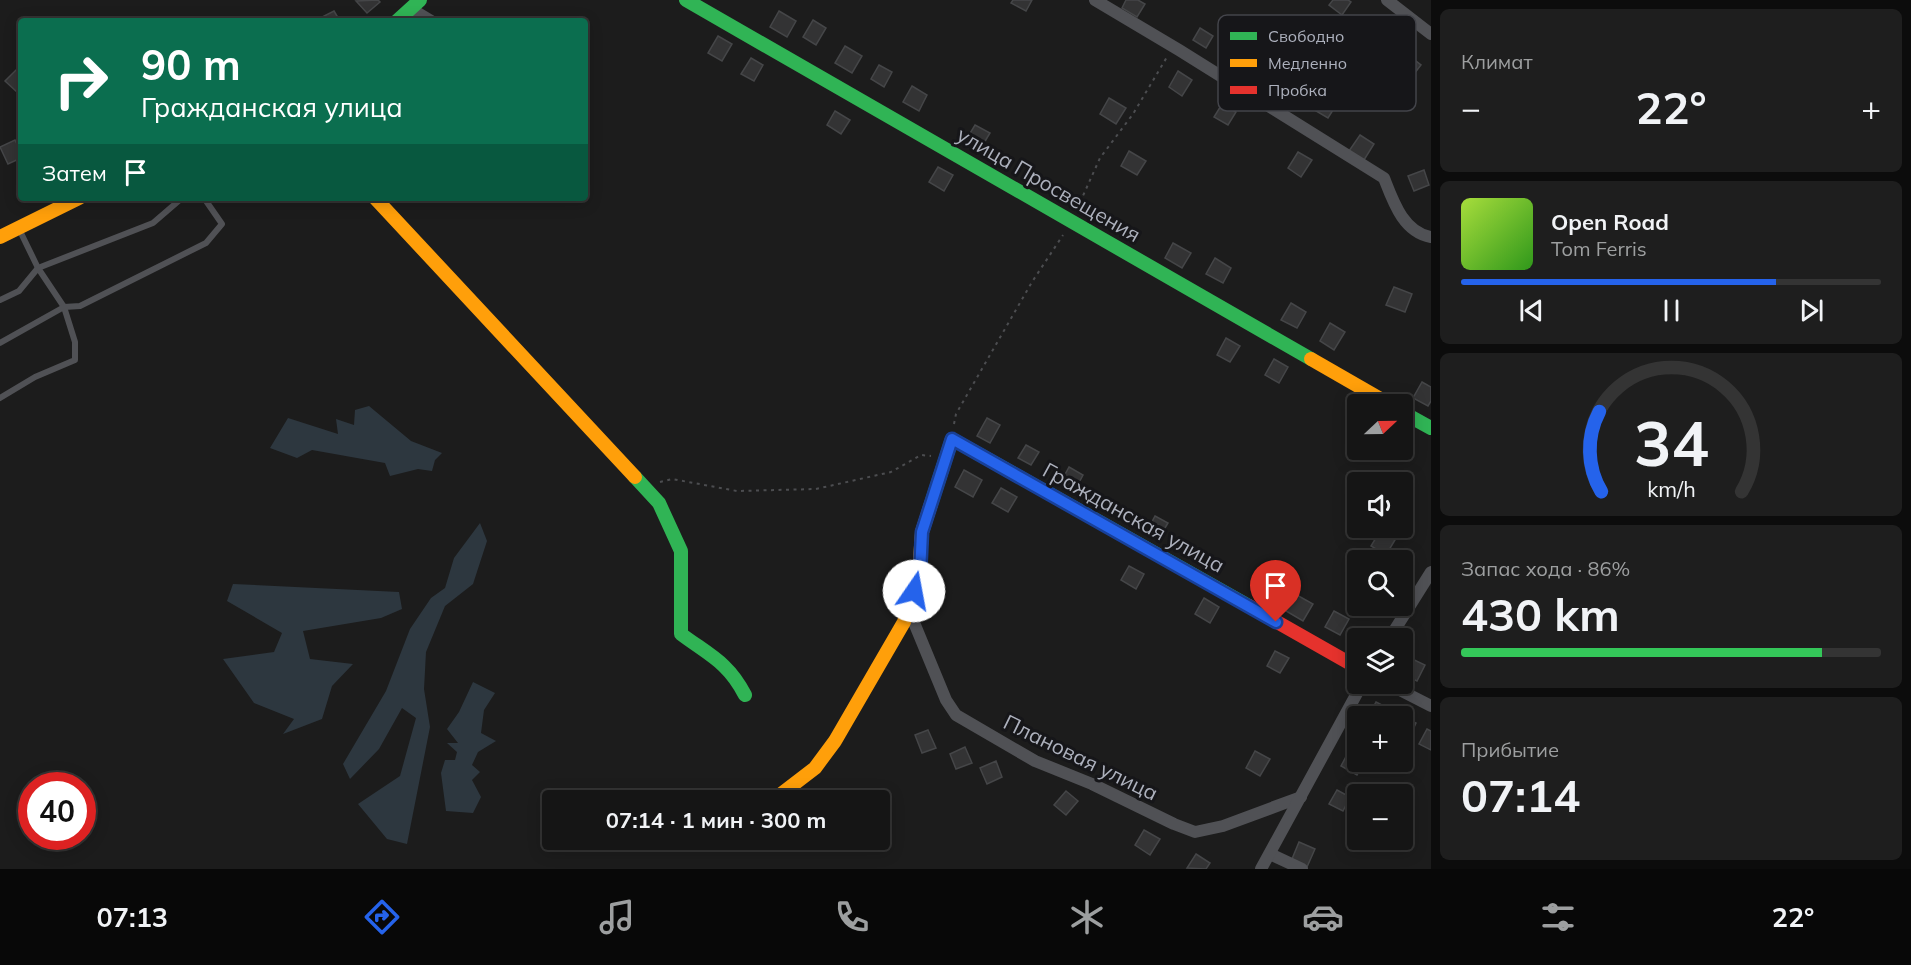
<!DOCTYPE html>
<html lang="ru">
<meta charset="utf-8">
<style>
body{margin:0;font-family:Mulish,sans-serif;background:#1e1e1e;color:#f1f3f6;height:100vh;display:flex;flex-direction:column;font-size:22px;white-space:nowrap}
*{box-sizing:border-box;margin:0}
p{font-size:20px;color:#9d9fa0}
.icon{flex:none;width:33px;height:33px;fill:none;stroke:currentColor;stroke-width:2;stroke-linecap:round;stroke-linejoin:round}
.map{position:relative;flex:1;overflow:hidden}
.sheet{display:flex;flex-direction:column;gap:9px;padding:9px;background:#0c0c0c;width:480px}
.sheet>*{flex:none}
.hud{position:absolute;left:18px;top:18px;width:570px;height:183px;border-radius:6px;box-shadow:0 3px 15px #0003,0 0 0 2px #343434;background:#0b6e4f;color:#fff;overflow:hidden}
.needle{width:39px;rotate:68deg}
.controls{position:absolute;left:1347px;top:394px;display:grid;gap:12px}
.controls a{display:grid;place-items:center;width:66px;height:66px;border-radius:6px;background:#151515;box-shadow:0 3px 15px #0003,0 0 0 2px #343434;font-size:30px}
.speed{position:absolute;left:18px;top:772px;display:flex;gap:12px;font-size:30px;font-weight:700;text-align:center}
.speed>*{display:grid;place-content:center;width:78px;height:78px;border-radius:50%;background:#151515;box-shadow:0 3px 15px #0003,0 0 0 2px #343434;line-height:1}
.speed .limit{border:9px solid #d22;background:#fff;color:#111}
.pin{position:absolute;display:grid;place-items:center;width:51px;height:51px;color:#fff;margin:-62px -26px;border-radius:50% 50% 50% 0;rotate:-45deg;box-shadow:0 0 6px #0007}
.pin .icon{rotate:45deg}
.me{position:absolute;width:66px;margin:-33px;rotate:12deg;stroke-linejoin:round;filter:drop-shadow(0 0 4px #0008)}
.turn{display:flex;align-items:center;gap:21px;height:126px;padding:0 24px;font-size:27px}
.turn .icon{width:78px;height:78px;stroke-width:2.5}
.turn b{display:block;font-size:42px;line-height:51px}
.then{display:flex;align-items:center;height:57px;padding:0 24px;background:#0003;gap:12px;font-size:22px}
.big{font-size:45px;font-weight:700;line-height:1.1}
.sheet .card{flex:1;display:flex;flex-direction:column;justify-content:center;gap:9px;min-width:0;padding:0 21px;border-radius:9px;background:#1e1e1e}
.sheet .dial{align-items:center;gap:0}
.dial svg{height:156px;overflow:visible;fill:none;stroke:#343434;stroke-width:7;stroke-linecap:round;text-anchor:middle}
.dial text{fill:#f1f3f6;stroke:none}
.song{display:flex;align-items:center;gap:18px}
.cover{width:72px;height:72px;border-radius:9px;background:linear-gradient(135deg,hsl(80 70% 55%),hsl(110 70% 35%))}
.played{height:6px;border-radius:3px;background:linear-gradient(90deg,#2563eb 75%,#343434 75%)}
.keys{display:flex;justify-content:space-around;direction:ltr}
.heat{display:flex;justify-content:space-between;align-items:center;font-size:33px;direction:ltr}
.charge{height:9px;border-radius:4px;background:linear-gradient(90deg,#34c759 86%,#343434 0)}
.trip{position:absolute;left:542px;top:790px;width:348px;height:60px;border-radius:6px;background:#151515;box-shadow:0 3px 15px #0003,0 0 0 2px #343434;font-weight:700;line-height:60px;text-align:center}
.tab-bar{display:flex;height:96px;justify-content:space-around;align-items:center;background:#080808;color:#9d9fa0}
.tab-bar .icon{width:42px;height:42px}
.tab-bar .selected{color:#2563eb}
.tab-bar b{font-size:27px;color:#f1f3f6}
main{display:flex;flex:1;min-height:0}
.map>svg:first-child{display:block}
.water{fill:#2d373f}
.building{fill:#333334;stroke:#454648;stroke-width:1.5}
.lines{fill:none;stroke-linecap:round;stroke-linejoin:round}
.path{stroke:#4c4d50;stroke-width:2;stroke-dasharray:3 4.5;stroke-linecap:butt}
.lane{stroke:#505155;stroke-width:6}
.street{stroke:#505155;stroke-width:12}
.fast{stroke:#30b455;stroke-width:14}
.slow{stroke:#ff9f0a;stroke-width:14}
.jam{stroke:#e5322d;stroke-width:14}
.route-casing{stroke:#184099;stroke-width:15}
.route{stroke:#2563eb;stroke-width:10}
.labels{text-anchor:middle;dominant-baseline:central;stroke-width:6;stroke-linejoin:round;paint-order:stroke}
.street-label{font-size:21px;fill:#adb1bd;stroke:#161619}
.key{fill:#161619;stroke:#43444a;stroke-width:1.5}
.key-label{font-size:16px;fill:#adb1bd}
</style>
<main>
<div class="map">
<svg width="1431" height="869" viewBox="0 0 1431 869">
<rect width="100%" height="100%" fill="#1c1c1c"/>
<g class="water">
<path d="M369,406L411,441L442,453L435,460L432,471L418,469L390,476L385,463L312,450L297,458L270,448L288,418L338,434L336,419L354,425L355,410Z"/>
<path d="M480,523L487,541L473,584L445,606L426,652L424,689L430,727L407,844L387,839L358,804L400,776L416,718L402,708L379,749L350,779L343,764L386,691L410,629L431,598L445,588L454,558Z"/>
<path d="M233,584L399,592L402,609L381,618L303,631L310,659L353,664L332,686L322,719L283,734L294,719L254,703L223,659L274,652L282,633L227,601Z"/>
<path d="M473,682L495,693L484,710L481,733L496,741L478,752L472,765L480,772L472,780L481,797L473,813L446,811L441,773L445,760H455L457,752L447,743H458L447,729L459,712Z"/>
</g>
<g class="building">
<path d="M378,0L380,2L367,13L356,1Z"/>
<path d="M1013,0H1032L1026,11L1011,3Z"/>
<path d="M1126,0H1138L1145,4L1137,17L1122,8Z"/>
<path d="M1333,0H1348L1351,2L1342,15L1329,5Z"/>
<path d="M334,11L340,21H319L318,19Z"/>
<path d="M779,11L796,21L787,37L770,27Z"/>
<path d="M813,20L826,28L816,45L803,37Z"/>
<path d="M1200,28L1213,36L1206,48L1193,40Z"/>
<path d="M718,36L732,44L722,61L708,53Z"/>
<path d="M845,46L862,56L852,73L835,63Z"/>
<path d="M1407,54L1421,65L1411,78L1397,67Z"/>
<path d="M751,58L763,65L754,81L741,74Z"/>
<path d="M879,65L892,72L884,87L871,79Z"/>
<path d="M17,69L21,74V89L17,92L5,81Z"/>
<path d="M1178,71L1192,80L1182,96L1169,87Z"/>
<path d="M912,86L927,95L919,111L903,102Z"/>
<path d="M1321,92L1338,102L1328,118L1311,108Z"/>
<path d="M1109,98L1126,108L1116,124L1100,114Z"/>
<path d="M1222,104L1236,112L1228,125L1214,117Z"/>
<path d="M835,111L850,120L841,134L827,125Z"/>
<path d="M975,125L990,133L981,148L966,140Z"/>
<path d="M1360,135L1374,144L1364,160L1349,151Z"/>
<path d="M15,140L21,153V158L8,164L0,147Z"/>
<path d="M1129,151L1146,161L1137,175L1121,166Z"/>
<path d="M1298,152L1312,160L1301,177L1288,168Z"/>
<path d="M938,167L953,175L944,191L929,182Z"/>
<path d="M1424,170L1429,185L1414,191L1408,176Z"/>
<path d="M1173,243L1191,253L1182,268L1165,258Z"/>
<path d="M1215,258L1231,268L1223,283L1206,274Z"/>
<path d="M1394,287L1412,294L1405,312L1386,305Z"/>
<path d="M1291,303L1306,312L1297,328L1281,320Z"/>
<path d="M1330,323L1345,332L1334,350L1320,341Z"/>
<path d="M1226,338L1240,346L1230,362L1217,355Z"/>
<path d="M1274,359L1288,367L1279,383L1265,375Z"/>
<path d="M1422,382L1431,387V401L1428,406L1413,398Z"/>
<path d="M987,418L1000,425L990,443L977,436Z"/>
<path d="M1026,445L1039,452L1031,465L1018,458Z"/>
<path d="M1069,467L1083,475L1075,490L1061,482Z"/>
<path d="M964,470L982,480L973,497L955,487Z"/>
<path d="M1001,488L1017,497L1008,512L992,503Z"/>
<path d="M1155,516L1168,523L1159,538L1147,531Z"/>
<path d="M1380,531L1395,540L1386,555L1371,546Z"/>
<path d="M1129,566L1144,574L1136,589L1121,580Z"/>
<path d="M1295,594L1313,604L1303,621L1286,611Z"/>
<path d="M1204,598L1219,607L1210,623L1195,614Z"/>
<path d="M1334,611L1349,619L1340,635L1325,627Z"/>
<path d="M1275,651L1289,658L1280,673L1267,666Z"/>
<path d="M1408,657L1425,665L1417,681L1402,674V668Z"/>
<path d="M1376,702L1390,709L1386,717H1368Z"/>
<path d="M1401,715L1416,723L1409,738L1402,734Z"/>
<path d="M1427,729L1431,731V750L1419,744Z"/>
<path d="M928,730L936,748L922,753L915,735Z"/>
<path d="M965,747L972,763L956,769L950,754Z"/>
<path d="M1255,751L1270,759L1260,776L1246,768Z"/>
<path d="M1349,751L1358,756V762H1364L1357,775L1341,766Z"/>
<path d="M996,761L1002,777L987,784L980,768Z"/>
<path d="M1337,790L1350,797L1343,811L1329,804Z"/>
<path d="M1066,791L1078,801L1066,815L1054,805Z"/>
<path d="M1144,830L1160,839L1150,855L1135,845Z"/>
<path d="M1299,842L1315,849L1307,867L1292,859Z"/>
<path d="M1196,854L1210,863L1206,869L1187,868Z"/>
</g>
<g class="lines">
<g class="path">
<path d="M1077,209L1100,158L1133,114L1167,57"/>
<path d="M954,424L956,414L1032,282L1063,235"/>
<path d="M660,482L672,479L737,491L816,489L891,472L921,455L931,456"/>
</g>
<g class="lane">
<path d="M20,231L38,268L64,307L80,306L206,243L222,224L204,198"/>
<path d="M0,300L19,291L38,268L153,223L182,198"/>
<path d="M0,343L64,307L75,342V360L35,377L0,398"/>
</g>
<g class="street">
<path d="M1095,0L1179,50L1384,178C1393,201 1403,232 1431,237"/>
<path d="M1387,0L1431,34"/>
<path d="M411,9L431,21"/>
<path d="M908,608L946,700L956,715L1035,761L1092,784L1174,824L1195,832L1223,826L1301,797"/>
<path d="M1389,639L1431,572"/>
<path d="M1388,684L1431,706"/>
<path d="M1270,854L1302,869"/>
<path d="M1261,869L1362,684"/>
</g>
<g class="fast">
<path d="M686,0L1311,359"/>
<path d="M397,21L420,0"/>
<path d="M1402,412L1431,428"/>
<path d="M635,477L659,503L681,551V634C709,655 728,662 745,695"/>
<path d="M931,504L952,439L1249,606"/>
</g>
<g class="slow">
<path d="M375,198L635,477"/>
<path d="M0,237L79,198"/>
<path d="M1311,359L1391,405"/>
<path d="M772,801L815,768L835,741L904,622L919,573L922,532L931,504"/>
</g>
<path class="jam" d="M1249,606L1358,668"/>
</g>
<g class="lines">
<g class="route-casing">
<path id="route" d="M914,591L920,573L922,532L952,439L1276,622"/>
</g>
<use href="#route" class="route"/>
</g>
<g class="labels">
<g class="street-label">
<text transform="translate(1049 184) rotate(30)">улица Просвещения</text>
<text transform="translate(1134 517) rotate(29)">Гражданская улица</text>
<text transform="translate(1081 757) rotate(26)">Плановая улица</text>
</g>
</g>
<rect x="1218" y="15" width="198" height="96" rx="9" class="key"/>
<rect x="1230" y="32" width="27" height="8" fill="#30b455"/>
<rect x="1230" y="59" width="27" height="8" fill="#ff9f0a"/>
<rect x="1230" y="86" width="27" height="8" fill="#e5322d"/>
<g class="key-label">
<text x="1268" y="42">Свободно</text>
<text x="1268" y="69">Медленно</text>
<text x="1268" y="96">Пробка</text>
</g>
</svg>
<div class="controls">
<a><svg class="needle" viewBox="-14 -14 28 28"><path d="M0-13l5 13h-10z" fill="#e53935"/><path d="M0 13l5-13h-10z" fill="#9d9fa0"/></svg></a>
<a><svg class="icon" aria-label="sound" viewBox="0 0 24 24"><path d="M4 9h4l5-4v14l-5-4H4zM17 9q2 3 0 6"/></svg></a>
<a><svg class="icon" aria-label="search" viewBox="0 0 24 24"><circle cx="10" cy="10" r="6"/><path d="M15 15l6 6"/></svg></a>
<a><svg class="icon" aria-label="layers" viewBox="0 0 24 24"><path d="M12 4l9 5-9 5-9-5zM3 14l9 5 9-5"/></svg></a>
<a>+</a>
<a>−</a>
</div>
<div class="speed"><div class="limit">40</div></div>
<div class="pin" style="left:1276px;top:622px;background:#d93025"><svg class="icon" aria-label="arrive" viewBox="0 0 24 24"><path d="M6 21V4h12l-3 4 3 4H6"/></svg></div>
<svg class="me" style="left:914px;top:591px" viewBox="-20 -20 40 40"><circle r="19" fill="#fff"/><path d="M0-13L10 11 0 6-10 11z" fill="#2563eb"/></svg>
<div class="trip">07:14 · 1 мин · 300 m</div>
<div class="hud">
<div class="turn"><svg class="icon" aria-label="right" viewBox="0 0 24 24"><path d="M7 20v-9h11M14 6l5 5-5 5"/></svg><div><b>90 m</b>Гражданская улица</div></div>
<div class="then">Затем<svg class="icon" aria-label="arrive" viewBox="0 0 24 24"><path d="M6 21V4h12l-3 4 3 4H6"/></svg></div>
</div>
</div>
<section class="sheet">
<div class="card"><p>Климат</p>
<div class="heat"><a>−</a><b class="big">22°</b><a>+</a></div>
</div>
<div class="card">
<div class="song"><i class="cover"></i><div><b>Open Road</b><p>Tom Ferris</p></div></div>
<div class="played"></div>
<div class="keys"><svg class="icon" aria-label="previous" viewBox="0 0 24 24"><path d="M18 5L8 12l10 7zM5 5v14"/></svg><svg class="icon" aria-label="pause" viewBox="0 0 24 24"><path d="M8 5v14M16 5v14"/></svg><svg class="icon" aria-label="next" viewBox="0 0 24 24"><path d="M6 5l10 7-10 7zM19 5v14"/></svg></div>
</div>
<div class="card dial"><svg viewBox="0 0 100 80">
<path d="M14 69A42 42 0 1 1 86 69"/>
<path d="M14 69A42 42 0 0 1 13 28" stroke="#2563eb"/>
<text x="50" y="56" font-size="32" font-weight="700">34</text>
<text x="50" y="72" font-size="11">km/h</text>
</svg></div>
<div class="card"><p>Запас хода · 86%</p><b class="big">430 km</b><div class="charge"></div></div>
<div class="card"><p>Прибытие</p><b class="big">07:14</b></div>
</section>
</main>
<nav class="tab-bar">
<b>07:13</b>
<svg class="icon selected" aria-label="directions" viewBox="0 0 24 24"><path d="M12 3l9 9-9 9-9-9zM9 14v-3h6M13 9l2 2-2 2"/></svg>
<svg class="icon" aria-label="music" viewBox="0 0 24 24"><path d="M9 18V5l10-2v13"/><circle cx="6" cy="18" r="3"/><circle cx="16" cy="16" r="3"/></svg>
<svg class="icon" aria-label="phone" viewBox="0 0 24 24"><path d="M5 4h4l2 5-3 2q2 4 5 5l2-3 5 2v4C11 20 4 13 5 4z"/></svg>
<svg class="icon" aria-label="climate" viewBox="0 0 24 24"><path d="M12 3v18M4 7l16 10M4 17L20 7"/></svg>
<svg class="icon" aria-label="car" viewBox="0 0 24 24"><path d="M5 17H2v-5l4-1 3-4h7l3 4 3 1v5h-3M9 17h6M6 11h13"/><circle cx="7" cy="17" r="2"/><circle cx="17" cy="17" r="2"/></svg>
<svg class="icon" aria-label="filters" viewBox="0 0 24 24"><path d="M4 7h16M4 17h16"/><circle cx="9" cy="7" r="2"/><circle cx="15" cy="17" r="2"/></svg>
<b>22°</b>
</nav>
